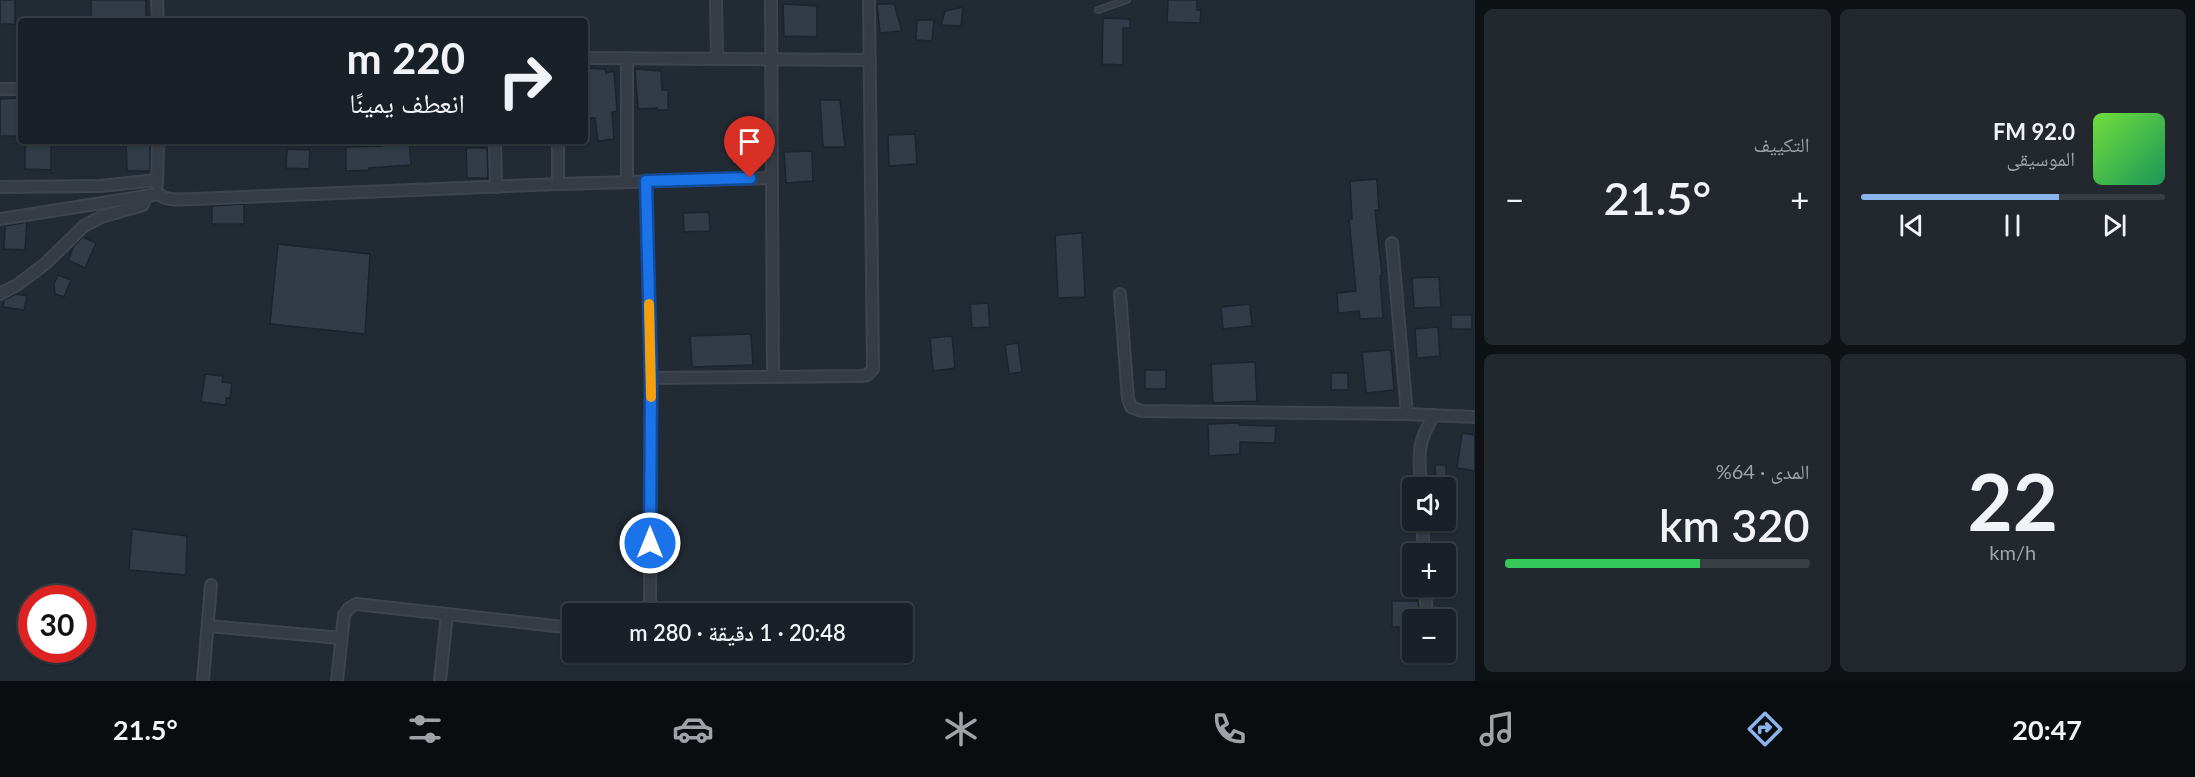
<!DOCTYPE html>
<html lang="ar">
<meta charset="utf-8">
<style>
body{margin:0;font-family:Lato,"Noto Naskh Arabic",sans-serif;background:#23282f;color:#f1f3f6;direction:rtl;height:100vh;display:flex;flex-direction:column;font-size:22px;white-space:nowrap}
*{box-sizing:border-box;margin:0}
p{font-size:20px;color:#9fa3a7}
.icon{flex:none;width:33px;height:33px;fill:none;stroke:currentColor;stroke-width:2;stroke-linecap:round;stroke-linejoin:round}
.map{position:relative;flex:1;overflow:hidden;direction:ltr}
.panel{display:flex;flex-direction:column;gap:9px;padding:9px;background:#0e1215;width:720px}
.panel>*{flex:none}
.guide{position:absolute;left:18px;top:18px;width:570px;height:126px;border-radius:6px;box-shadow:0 2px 4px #0004,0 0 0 2px #383e44;direction:rtl;background:#1a2027;color:#f1f3f6;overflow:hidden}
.tools{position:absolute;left:1402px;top:477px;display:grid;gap:12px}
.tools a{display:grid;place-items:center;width:54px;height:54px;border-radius:6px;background:#1a2027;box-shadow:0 2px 4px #0004,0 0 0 2px #383e44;font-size:30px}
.speed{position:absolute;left:18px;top:585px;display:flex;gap:12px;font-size:30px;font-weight:700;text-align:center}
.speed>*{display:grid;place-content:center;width:78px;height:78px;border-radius:50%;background:#1a2027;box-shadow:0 2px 4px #0004,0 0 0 2px #383e44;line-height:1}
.speed .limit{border:9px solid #d22;background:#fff;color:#111}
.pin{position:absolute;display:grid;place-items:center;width:51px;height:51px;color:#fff;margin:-62px -26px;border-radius:50% 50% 50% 0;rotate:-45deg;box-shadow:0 0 6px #0007}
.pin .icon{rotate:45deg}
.me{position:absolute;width:66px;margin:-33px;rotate:0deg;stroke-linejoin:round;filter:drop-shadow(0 0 4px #0008)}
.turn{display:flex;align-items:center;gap:21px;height:126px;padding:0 24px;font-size:27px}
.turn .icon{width:78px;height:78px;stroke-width:2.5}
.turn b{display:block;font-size:42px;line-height:51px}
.big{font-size:45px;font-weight:600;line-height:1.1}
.panel .widget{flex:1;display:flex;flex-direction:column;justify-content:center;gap:9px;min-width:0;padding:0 21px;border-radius:9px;background:#23282f}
.panel .dial{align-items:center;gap:0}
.dial b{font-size:78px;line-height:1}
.song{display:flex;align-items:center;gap:18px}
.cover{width:72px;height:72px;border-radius:9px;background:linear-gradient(135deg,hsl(100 70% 55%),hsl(150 70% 35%))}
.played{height:6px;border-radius:3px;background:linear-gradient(90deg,#8bb3ec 65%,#383e44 65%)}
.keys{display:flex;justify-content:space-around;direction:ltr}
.heat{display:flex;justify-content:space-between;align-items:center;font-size:33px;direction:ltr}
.charge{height:9px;border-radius:4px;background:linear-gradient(90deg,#34c759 64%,#383e44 0)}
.panel .tiles{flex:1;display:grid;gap:9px;grid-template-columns:repeat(2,1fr)}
.trip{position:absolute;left:562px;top:603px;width:351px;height:60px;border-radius:6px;background:#1a2027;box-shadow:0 2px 4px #0004,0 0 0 2px #383e44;font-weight:600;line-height:60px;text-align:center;direction:rtl}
.dock{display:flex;height:96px;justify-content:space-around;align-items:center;background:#0a0d10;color:#9fa3a7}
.dock .icon{width:42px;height:42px}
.dock .current{color:#8bb3ec}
.dock b{font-size:27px;color:#f1f3f6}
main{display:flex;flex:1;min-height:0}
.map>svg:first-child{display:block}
.building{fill:#313c48;stroke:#1d232c;stroke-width:1.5}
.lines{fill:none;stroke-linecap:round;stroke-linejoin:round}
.service-casing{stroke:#3e454f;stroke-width:8}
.minor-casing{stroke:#3e454f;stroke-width:14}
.service{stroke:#353c45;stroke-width:5}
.minor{stroke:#353c45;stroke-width:10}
.route-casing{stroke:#114b97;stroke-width:15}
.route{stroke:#1a73e8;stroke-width:10}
.slow{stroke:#f59e0b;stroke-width:10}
</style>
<main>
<section class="panel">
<div class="tiles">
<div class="widget">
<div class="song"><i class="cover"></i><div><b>92.0 FM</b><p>الموسيقى</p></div></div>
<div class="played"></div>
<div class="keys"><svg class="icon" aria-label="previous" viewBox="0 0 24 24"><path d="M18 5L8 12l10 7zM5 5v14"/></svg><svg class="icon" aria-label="pause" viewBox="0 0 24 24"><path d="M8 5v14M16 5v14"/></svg><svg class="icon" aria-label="next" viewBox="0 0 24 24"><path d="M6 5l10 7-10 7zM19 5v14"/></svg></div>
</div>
<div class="widget"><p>التكييف</p>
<div class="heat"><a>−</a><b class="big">21.5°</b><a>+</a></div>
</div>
<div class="widget dial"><b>22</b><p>km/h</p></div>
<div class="widget"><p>المدى · 64%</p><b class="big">320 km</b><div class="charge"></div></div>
</div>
</section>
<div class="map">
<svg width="1475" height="681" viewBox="0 0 1475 681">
<rect width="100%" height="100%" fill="#222a34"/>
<g class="building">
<rect x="0" y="0" width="15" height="24"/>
<rect x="91" y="0" width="55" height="21"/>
<path d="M1168,0H1197V10H1201L1200,23L1167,22Z"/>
<path d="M783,4L817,6V37L784,36Z"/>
<path d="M877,4H894L902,31L880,33Z"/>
<path d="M963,7L961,26L941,25L945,11Z"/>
<path d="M1103,18L1130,19V28H1123V65L1102,64Z"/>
<path d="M917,20H934L932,41L916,40Z"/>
<path d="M585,68L605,69L606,73L614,71L617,111L612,112L614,139L598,141L595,118H585Z"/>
<path d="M635,69L661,71L662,90H668V110H658L657,108L638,109Z"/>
<path d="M18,98L19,136H0V99Z"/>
<path d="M820,100H840L845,147H823Z"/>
<path d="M757,132L759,163L732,164L730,134Z"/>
<path d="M915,134L917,164L889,166L888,135Z"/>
<path d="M25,141H51V170L25,169Z"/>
<path d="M126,141H150V171H127Z"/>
<path d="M382,141H409L411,165L369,168V170L346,171V147L382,146Z"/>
<path d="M466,148H487L488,178H467Z"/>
<path d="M287,149L310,150L309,169L286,168Z"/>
<path d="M812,151L813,181L786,183L784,152Z"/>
<path d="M1377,179L1379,210H1375L1382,275L1380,276L1383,318L1360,319L1359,311L1338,313L1337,293L1356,291L1349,219H1352L1350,181Z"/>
<path d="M244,204V224H212V206Z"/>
<path d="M709,212L710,231L684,232L683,213Z"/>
<path d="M27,222L25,250L4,249L5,226Z"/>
<path d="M1082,233L1085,297L1058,298L1055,235Z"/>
<path d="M83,237L96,243L85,268L68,260L74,246Z"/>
<path d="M278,244L370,254L365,334L270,324Z"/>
<path d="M58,275L71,280L64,297L55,294L54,284Z"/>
<path d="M1439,277L1441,307L1414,308L1412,278Z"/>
<path d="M16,294L27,296L24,310L3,307L4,300Z"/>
<path d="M988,303L990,327L972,328L970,304Z"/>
<path d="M1250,304L1252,326L1223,329L1221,307Z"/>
<rect x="1451" y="315" width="21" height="14"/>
<path d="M1438,327L1440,356L1417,358L1415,329Z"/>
<path d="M751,334L753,365L692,367L690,336Z"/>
<path d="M952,336L955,368L933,371L930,338Z"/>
<path d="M1018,343L1022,372L1009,374L1005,345Z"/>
<path d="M1391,350L1394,390L1366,393L1362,352Z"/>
<path d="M1255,362L1257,401L1213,403L1211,364Z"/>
<rect x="1145" y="370" width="21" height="19"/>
<rect x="1331" y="373" width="17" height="17"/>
<path d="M205,374L223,376L222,382L232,383L230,398H226V405L201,402Z"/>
<path d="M1239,423V425L1276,426L1275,443L1240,442V454L1209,456L1208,424Z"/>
<path d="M1462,433L1475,435V471L1457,468Z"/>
<path d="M1435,465H1446L1447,488H1436Z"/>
<path d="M1446,505H1457L1455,527L1446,526Z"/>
<path d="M132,529L187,536L186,575L129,570Z"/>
<path d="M1392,601H1418L1419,620H1413V627H1392Z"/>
</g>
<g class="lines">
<g class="service-casing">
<path id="service" d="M1098,10L1127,0"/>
</g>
<g class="minor-casing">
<g id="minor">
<path d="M157,0L158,21"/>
<path d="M716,0L717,59"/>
<path d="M771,0L773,376"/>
<path d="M585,58L870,60"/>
<path d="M0,89H21"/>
<path d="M495,141L496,187"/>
<path d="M558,141V184"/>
<path d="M646,181L651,378L650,614"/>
<path d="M627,182V58"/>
<path d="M157,185L158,141"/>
<path d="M0,187L100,186L157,180"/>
<path d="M0,219L159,194C167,202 183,199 194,199L558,184L771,178"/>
<path d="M1392,243L1407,414"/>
<path d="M0,294L17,285L45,264L84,226L101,217L143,205L145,196"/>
<path d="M1120,294L1128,399L1131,407L1141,411L1407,414L1475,417"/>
<path d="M651,378L860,376L867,375L873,369L869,0"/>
<path d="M1421,488C1419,454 1416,445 1434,415"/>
<path d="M1422,520L1424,554"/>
<path d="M1425,586L1427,619"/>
<path d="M208,626L341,638"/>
<path d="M203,681L211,585"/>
<path d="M337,681L344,615L349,608L356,604L573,628"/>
<path d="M440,681L447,614"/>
</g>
</g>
<use href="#service" class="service"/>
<use href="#minor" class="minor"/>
</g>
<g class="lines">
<g class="route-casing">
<path id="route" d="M650,543L651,378L646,181L750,178"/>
</g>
<use href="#route" class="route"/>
<path class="slow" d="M649,304L651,397"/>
</g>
</svg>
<div class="tools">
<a><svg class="icon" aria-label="sound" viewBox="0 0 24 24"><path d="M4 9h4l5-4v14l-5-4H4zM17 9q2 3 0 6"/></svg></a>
<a>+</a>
<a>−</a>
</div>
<div class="speed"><div class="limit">30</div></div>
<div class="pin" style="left:750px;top:178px;background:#d93025"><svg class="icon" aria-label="arrive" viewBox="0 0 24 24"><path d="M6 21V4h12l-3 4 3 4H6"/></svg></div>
<svg class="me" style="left:650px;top:543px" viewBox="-20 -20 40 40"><circle r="17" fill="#1a73e8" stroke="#fff" stroke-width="3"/><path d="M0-11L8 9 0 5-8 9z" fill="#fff"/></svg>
<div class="trip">20:48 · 1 دقيقة · 280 m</div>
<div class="guide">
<div class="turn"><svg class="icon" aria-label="right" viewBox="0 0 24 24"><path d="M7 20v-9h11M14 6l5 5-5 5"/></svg><div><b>220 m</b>انعطف يمينًا</div></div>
</div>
</div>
</main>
<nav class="dock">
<b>20:47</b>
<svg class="icon current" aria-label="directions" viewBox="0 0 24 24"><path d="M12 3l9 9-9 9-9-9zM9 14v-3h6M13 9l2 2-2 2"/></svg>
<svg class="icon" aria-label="music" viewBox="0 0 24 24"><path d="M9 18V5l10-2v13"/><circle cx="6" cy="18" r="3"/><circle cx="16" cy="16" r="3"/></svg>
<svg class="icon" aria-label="phone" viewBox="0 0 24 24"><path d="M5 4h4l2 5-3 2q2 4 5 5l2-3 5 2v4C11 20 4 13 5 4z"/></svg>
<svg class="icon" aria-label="climate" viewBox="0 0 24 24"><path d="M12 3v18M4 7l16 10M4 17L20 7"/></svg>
<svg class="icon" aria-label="car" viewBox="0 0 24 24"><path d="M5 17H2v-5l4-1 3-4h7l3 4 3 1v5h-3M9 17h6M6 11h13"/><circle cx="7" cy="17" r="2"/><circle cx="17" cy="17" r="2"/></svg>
<svg class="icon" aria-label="filters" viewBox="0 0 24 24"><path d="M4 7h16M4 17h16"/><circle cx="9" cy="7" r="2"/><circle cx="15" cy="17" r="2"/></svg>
<b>21.5°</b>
</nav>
